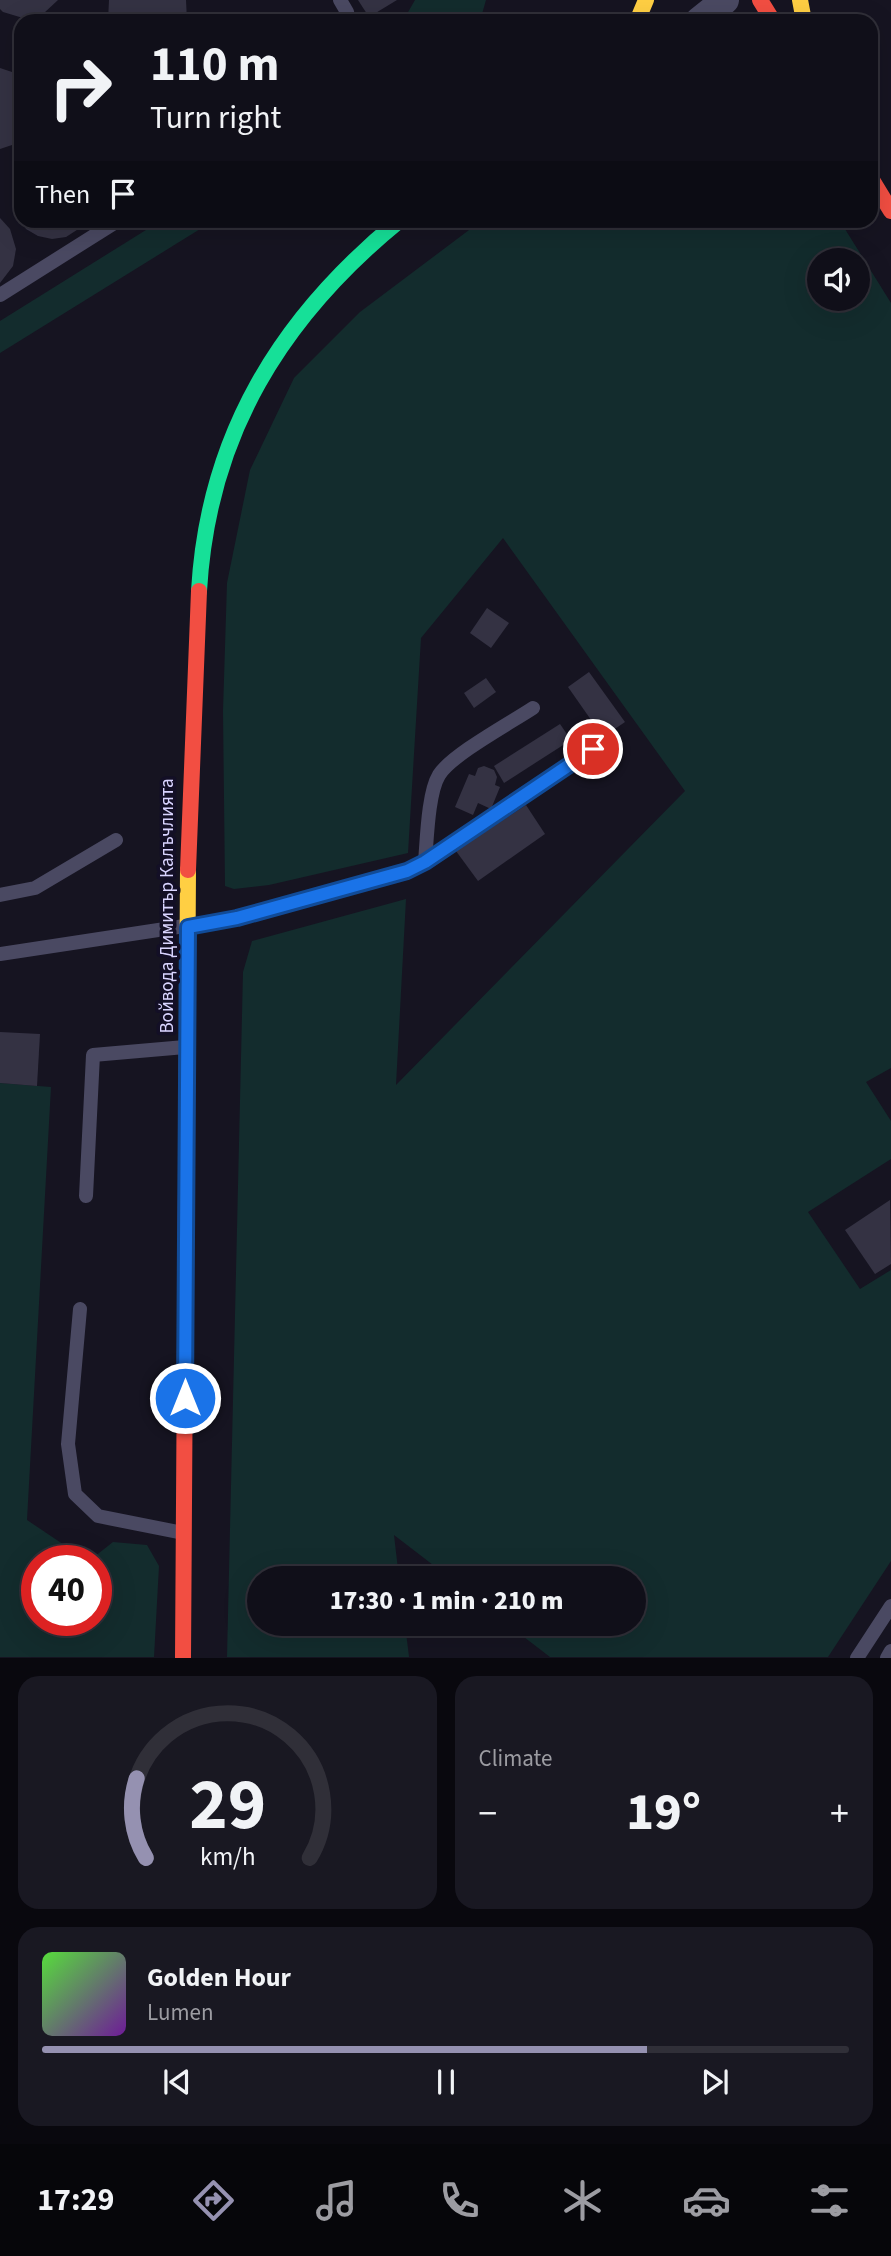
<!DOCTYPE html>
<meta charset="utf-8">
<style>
body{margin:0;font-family:"Source Sans 3",sans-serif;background:#191822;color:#f1f3f6;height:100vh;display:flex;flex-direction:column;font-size:26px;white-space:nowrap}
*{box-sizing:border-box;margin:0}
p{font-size:23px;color:#9c9ca2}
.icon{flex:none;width:38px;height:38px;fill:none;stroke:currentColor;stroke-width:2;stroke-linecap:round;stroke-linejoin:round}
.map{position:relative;height:1658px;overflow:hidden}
.panel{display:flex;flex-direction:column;gap:18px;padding:18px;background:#09080e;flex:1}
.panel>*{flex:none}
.guide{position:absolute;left:14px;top:14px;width:864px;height:214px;border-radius:21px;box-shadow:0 7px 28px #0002,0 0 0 2px #302f38;background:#100f19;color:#f1f3f6;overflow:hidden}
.fabs{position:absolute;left:807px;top:248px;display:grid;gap:14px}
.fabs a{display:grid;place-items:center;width:63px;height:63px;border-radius:50%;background:#100f19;box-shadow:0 7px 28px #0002,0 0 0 2px #302f38;font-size:35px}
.speed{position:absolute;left:21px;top:1545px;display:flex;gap:14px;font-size:35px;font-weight:700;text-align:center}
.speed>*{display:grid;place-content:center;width:91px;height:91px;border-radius:50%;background:#100f19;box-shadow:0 7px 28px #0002,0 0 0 2px #302f38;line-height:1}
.speed .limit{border:10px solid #d22;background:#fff;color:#111}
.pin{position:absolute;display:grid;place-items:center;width:60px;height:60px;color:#fff;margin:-30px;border:4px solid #fff;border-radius:50%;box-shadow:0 2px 7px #0007}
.me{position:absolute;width:77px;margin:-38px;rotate:0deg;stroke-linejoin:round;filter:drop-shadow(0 0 5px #0008)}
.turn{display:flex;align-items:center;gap:24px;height:147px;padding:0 21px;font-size:32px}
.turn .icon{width:91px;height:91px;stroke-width:2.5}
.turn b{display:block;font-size:49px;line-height:60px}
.then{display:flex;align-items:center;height:66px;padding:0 21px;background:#0003;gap:14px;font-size:26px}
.big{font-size:52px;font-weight:800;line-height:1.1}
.panel .card{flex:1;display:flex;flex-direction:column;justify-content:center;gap:10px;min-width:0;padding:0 24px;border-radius:21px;background:#191822}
.panel .dial{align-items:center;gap:0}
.dial svg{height:182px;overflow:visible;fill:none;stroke:#302f38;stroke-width:7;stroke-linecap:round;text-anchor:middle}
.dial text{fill:#f1f3f6;stroke:none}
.song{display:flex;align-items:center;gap:21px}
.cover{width:84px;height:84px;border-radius:10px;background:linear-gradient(135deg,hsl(110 70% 55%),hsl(280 70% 35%))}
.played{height:7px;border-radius:4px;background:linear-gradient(90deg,#9591b1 75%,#302f38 75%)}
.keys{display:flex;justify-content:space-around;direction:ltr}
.heat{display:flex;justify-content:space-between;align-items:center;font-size:38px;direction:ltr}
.panel .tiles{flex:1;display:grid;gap:18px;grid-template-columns:1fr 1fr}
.card:last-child{grid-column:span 2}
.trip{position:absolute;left:247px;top:1566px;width:399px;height:70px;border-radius:35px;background:#100f19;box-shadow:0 7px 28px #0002,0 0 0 2px #302f38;font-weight:800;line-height:70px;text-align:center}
.dock{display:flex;height:112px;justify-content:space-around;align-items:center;background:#06060a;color:#9c9ca2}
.dock .icon{width:49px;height:49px}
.dock .on{color:#9591b1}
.dock b{font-size:32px;color:#f1f3f6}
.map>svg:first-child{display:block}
.green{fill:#132c2d;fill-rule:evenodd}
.building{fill:#343243}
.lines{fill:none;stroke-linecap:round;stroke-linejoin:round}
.lane{stroke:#4a4962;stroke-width:14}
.street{stroke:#4a4962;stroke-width:28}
.fast{stroke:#16e098;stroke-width:16}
.slow{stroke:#ffcf43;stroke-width:16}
.jam{stroke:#f24e42;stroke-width:16}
.route-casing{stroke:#114b97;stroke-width:18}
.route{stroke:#1a73e8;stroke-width:12}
.labels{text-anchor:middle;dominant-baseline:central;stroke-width:7;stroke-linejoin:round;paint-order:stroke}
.street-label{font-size:19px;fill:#d9d4ff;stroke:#130f26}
</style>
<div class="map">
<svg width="891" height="1658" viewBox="0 0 891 1658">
<rect width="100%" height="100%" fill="#161421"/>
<g class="green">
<path d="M415,0H486L480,21H403Z"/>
<path d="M162,220L213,221L0,353V321Z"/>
<path d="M481,221H840L891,303V1068L866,1082L891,1121V1159L808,1212L860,1289L891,1270V1561L828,1657H550L507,1624H634V1578H450L394,1535L399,1578H259V1624H405L409,1657H227L243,972L252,941L406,899L396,1085L685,791L503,538L421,638L408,853L269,885L234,889L225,886L223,711L227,583L250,470L294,378L360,312ZM819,261H858V299H819Z"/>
<path d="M0,1083L51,1087L27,1520L88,1561H37V1620H96V1561H89L113,1542L147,1545L159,1566L154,1657H0Z"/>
</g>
<g class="building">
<path d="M0,0H58L44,13L23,18L3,12L0,9Z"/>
<path d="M109,0H186L187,21H108Z"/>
<path d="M358,0H397L369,17Z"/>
<path d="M274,13L288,15L299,21H251L261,16Z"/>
<path d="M0,68L21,75V142L0,149Z"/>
<path d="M21,174V220H87L83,226L66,237L52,239L38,236L26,229L15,212L12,198L15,185Z"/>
<path d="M0,218L10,229L16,249L13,266L0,283Z"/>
<path d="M487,608L509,623L491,648L470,633Z"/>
<path d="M589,672L625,722L603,737L568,687Z"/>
<path d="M486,678L496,692L474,708L464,693Z"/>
<path d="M560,724L571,740L504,783L494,766Z"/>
<path d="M484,766L494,770L497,777L495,785L500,787L491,809L478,803L473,815L455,807L469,774L475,776L478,768Z"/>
<path d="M526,805L545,834L478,881L456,851Z"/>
<path d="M0,1032L40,1034L37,1086L0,1083Z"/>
<path d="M890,1200L891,1264L875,1274L845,1230Z"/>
</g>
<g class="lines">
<g class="lane">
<path d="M340,0L347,12L349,21"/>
<path d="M0,295L119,220"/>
<path d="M425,862C427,839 428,793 439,775C451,755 512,722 533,708"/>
<path d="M0,895L35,888L116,840"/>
<path d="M0,954L237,918L407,871L425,862L592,749"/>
<path d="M86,1196L93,1055L185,1047"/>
<path d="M80,1309L68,1444L75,1494L98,1516L183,1533"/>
<path d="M857,1658L891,1606"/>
<path d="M887,1658L891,1651"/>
</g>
<path class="street" d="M699,21L725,0"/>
<path class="fast" d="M199,591C208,435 281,317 400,220"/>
<g class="slow">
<path d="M800,0L804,21"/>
<path d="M638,19L646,0"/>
<path d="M186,1193L188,870"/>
</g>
<g class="jam">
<path d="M760,0L773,21"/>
<path d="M872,180L891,211"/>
<path d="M188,870L199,591"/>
<path d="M183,1658L186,1193"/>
</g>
</g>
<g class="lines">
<g class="route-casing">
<path id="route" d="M185,1398L188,927L237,918L407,871L425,862L593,749"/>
</g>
<use href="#route" class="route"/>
</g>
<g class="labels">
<g class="street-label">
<text transform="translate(167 906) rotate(-90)">Войвода Димитър Калъчлията</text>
</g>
</g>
</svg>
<div class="fabs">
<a><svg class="icon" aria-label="sound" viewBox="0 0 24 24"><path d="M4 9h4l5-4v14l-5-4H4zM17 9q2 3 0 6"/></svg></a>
</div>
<div class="speed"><div class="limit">40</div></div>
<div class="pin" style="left:593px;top:749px;background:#d93025"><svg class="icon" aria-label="arrive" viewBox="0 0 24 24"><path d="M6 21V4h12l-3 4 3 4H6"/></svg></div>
<svg class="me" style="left:185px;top:1398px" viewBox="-20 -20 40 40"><circle r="17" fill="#1a73e8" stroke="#fff" stroke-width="3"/><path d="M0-11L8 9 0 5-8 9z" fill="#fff"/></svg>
<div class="trip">17:30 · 1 min · 210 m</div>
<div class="guide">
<div class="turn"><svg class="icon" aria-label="right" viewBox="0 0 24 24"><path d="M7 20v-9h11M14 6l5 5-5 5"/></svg><div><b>110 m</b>Turn right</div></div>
<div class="then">Then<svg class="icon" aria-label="arrive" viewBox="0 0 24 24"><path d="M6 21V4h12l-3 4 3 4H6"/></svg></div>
</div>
</div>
<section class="panel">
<div class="tiles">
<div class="card dial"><svg viewBox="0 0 100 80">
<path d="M14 69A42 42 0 1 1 86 69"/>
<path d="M14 69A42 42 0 0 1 10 34" stroke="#9591b1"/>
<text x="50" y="56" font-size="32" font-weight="700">29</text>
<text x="50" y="72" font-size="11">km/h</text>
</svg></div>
<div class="card"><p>Climate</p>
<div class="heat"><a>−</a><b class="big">19°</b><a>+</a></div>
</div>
<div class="card">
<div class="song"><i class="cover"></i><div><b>Golden Hour</b><p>Lumen</p></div></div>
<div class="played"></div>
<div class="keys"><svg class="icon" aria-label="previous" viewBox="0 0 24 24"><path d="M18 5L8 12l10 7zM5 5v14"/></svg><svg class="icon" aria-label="pause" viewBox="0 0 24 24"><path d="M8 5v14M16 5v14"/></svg><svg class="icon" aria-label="next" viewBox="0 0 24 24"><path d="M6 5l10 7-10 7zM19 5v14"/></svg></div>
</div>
</div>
</section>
<nav class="dock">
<b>17:29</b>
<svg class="icon on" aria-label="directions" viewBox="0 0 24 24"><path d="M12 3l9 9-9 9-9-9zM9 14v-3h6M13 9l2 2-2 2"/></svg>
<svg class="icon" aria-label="music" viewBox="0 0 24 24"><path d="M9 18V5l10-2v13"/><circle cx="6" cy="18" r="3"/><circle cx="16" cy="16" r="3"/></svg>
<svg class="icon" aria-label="phone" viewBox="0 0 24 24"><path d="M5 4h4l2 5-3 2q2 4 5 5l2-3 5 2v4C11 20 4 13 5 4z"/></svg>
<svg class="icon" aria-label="climate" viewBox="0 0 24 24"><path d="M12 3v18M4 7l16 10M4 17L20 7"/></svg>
<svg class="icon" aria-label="car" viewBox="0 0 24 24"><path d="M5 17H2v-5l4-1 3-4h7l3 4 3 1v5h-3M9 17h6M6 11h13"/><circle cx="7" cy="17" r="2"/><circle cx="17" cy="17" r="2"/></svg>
<svg class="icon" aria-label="filters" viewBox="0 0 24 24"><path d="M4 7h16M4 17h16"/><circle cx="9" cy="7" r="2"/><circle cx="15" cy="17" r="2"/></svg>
</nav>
